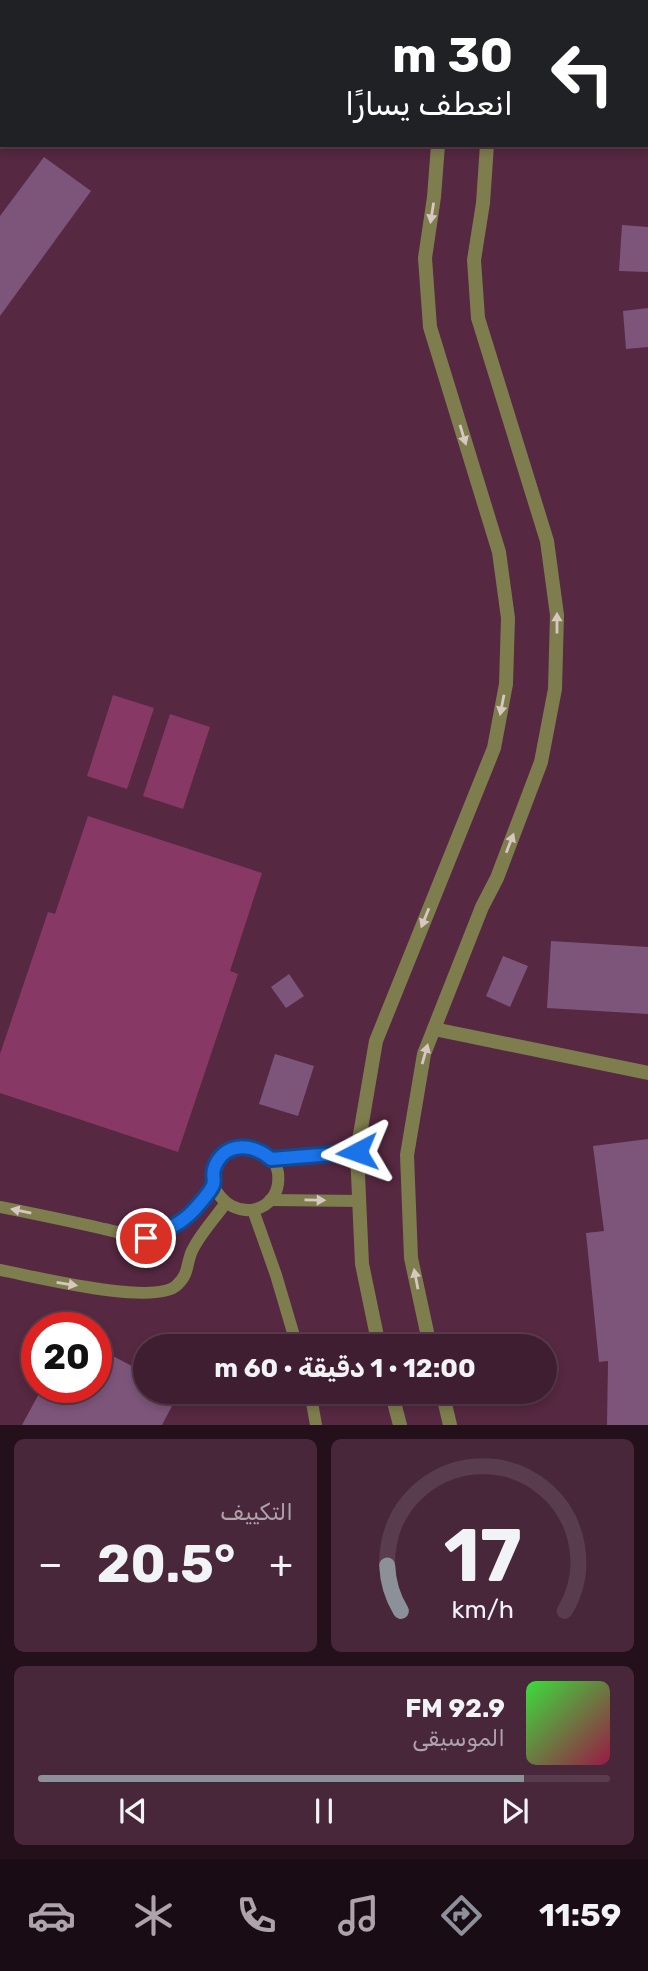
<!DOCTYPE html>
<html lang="ar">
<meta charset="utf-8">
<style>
body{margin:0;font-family:Rubik,"Noto Naskh Arabic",sans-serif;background:#472739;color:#f1f3f6;direction:rtl;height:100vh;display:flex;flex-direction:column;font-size:26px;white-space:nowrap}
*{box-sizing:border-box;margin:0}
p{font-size:23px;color:#aea2ab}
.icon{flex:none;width:38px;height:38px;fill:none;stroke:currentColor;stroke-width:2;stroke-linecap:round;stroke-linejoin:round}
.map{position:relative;height:1425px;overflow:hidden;direction:ltr}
.sheet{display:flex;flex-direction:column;gap:14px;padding:14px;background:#23101b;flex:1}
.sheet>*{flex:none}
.hud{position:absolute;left:0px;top:0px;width:649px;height:147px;box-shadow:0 4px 10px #0003,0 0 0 2px #593c4d;direction:rtl;background:#202124;color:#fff;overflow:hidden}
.speed{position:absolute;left:21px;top:1312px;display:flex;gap:14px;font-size:35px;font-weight:700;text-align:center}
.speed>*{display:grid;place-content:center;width:91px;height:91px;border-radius:50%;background:#401e31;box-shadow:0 4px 10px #0003,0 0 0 2px #593c4d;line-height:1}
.speed .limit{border:10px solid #d22;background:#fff;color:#111}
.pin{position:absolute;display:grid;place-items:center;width:60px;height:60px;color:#fff;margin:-30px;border:4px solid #fff;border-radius:50%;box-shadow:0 2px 7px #0007}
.me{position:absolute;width:77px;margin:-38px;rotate:266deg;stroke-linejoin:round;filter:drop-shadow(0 0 5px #0008)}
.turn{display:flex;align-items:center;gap:24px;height:147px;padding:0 21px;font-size:32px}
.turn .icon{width:91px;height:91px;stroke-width:2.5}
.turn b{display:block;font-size:49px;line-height:60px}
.big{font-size:52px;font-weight:700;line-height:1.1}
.sheet .widget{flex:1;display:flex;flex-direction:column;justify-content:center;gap:10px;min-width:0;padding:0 24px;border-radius:10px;background:#472739}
.sheet .dial{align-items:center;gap:0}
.dial svg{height:182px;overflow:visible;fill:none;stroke:#593c4d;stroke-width:7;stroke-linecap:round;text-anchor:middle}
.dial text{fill:#f1f3f6;stroke:none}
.song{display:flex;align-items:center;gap:21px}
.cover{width:84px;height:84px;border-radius:10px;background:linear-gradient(135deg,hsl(120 70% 55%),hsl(340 70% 35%))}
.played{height:7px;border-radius:4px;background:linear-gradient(90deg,#8c9099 85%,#593c4d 85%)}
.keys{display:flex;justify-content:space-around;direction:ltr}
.heat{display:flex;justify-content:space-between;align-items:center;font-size:38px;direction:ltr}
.sheet .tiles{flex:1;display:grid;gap:14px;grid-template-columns:1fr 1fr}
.widget:last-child{grid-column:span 2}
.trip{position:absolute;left:133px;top:1334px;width:424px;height:70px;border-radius:35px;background:#401e31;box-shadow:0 4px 10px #0003,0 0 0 2px #593c4d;font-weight:700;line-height:70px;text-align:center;direction:rtl}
.tabs{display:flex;height:112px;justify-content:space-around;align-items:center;background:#1a0c14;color:#aea2ab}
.tabs .icon{width:49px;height:49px}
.tabs .active{color:#8c9099}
.tabs b{font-size:32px;color:#f1f3f6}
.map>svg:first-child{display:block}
.green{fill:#883865}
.building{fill:#7d557b}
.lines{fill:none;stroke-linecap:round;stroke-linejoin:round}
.service{stroke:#7e7d4e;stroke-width:12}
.minor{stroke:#7e7d4e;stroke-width:14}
.oneway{fill:#d8c7c1}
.route-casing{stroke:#114b97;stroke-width:18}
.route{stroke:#1a73e8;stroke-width:12}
</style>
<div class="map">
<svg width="648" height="1425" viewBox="0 0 648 1425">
<rect width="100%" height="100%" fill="#562841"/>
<g class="green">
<path d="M113,695L154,708L127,789L87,776Z"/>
<path d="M170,714L210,727L183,809L143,796Z"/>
<path d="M88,816L262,873L230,971L238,974L178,1152L0,1093V1054L48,912L55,914Z"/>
</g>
<g class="building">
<path d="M44,157L91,191L0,316V216Z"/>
<path d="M622,225L648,227V272L619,271Z"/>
<path d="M648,308V347L626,349L623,311Z"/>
<path d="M551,941L648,947V1014L547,1008Z"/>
<path d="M503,956L528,966L510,1007L486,996Z"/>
<path d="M289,974L304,996L286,1008L271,987Z"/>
<path d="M275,1054L314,1066L298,1116L259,1104Z"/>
<path d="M648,1139V1425H607L608,1361L599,1362L586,1233L604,1231L593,1146Z"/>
<path d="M96,1347L145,1373V1391H180L162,1425H22L42,1388H96Z"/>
</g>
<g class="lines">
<g class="service">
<path d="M271,1159L357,1152"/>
<path d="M270,1200L360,1201"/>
<path d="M0,1207C35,1214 69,1221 104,1229C116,1231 133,1238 146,1238C169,1237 200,1207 211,1187C216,1179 212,1167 220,1158C237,1137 274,1146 278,1173C283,1213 232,1226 213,1185"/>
<path d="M253,1210L276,1275L297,1346"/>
<path d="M0,1270C33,1276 155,1307 177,1285C191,1272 185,1262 194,1247C202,1232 215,1218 225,1204"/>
<path d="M310,1391L316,1425"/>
</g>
<g class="minor">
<path d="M70,2L71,0"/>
<path d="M448,2V0"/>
<path d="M497,2V0"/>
<path d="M0,125L2,122"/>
<path d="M434,1029L648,1073"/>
<path d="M379,1346L362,1264L357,1152L376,1041L494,748L506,684L508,618L499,552L430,327L425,258L434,197L438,145"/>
<path d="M430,1346L411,1258L407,1155L424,1054L482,907L497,878L541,762L555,689L557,615L547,541L478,318L474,260L483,203L487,145"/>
<path d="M391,1391L400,1425"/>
<path d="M442,1391L450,1425"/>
</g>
</g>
<defs><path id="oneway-solid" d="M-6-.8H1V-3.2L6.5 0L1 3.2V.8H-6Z" transform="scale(1.75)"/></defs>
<g class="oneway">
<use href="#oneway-solid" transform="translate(432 213) rotate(99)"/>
<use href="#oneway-solid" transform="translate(463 435) rotate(73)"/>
<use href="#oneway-solid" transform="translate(557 623) rotate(-90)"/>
<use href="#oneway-solid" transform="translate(502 705) rotate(101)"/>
<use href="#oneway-solid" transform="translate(510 843) rotate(-69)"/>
<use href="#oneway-solid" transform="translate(425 918) rotate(112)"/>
<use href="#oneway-solid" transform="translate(425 1054) rotate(-74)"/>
<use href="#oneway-solid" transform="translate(315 1200) rotate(1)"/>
<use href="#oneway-solid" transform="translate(21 1211) rotate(-168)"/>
<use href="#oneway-solid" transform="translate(416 1279) rotate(-101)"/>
<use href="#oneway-solid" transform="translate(67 1284) rotate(9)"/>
</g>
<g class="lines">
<g class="route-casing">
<path id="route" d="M146,1238C163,1231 180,1225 193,1211C199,1204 210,1193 213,1185C215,1180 212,1174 214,1169C223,1141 253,1143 271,1159L357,1152"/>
</g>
<use href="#route" class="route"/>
</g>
</svg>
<div class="speed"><div class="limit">20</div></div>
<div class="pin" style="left:146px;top:1238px;background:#d93025"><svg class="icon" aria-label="arrive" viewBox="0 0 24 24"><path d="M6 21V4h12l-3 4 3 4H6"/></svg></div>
<svg class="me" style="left:357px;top:1152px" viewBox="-20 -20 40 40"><path d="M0-17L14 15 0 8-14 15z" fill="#1a73e8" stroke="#fff" stroke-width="4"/></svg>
<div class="trip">12:00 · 1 دقيقة · 60 m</div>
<div class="hud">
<div class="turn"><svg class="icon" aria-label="left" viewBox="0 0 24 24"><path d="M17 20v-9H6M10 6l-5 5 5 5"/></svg><div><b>30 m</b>انعطف يسارًا</div></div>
</div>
</div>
<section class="sheet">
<div class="tiles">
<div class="widget dial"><svg viewBox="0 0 100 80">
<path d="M14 69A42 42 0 1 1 86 69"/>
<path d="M14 69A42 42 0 0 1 8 49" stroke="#8c9099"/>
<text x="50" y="56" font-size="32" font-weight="700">17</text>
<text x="50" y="72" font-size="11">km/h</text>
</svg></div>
<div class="widget"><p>التكييف</p>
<div class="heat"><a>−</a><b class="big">20.5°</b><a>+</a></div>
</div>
<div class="widget">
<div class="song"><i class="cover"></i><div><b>92.9 FM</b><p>الموسيقى</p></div></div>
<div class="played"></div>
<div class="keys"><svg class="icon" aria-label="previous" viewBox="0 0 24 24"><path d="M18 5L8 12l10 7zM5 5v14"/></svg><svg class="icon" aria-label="pause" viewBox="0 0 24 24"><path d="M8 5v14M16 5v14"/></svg><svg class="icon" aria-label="next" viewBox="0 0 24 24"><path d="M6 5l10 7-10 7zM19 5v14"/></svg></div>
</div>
</div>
</section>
<nav class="tabs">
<b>11:59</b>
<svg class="icon active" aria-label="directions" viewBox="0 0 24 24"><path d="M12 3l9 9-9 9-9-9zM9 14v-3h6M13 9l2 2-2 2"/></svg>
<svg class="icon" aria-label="music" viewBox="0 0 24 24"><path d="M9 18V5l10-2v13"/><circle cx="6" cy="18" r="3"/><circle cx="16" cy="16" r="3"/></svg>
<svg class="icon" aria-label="phone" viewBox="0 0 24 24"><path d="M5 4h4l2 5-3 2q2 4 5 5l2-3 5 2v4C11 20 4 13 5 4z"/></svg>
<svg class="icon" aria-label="climate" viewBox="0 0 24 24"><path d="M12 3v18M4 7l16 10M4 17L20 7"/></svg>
<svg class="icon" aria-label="car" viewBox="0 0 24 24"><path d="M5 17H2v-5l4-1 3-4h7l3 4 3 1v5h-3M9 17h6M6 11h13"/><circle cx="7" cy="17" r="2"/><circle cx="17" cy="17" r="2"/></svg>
</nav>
